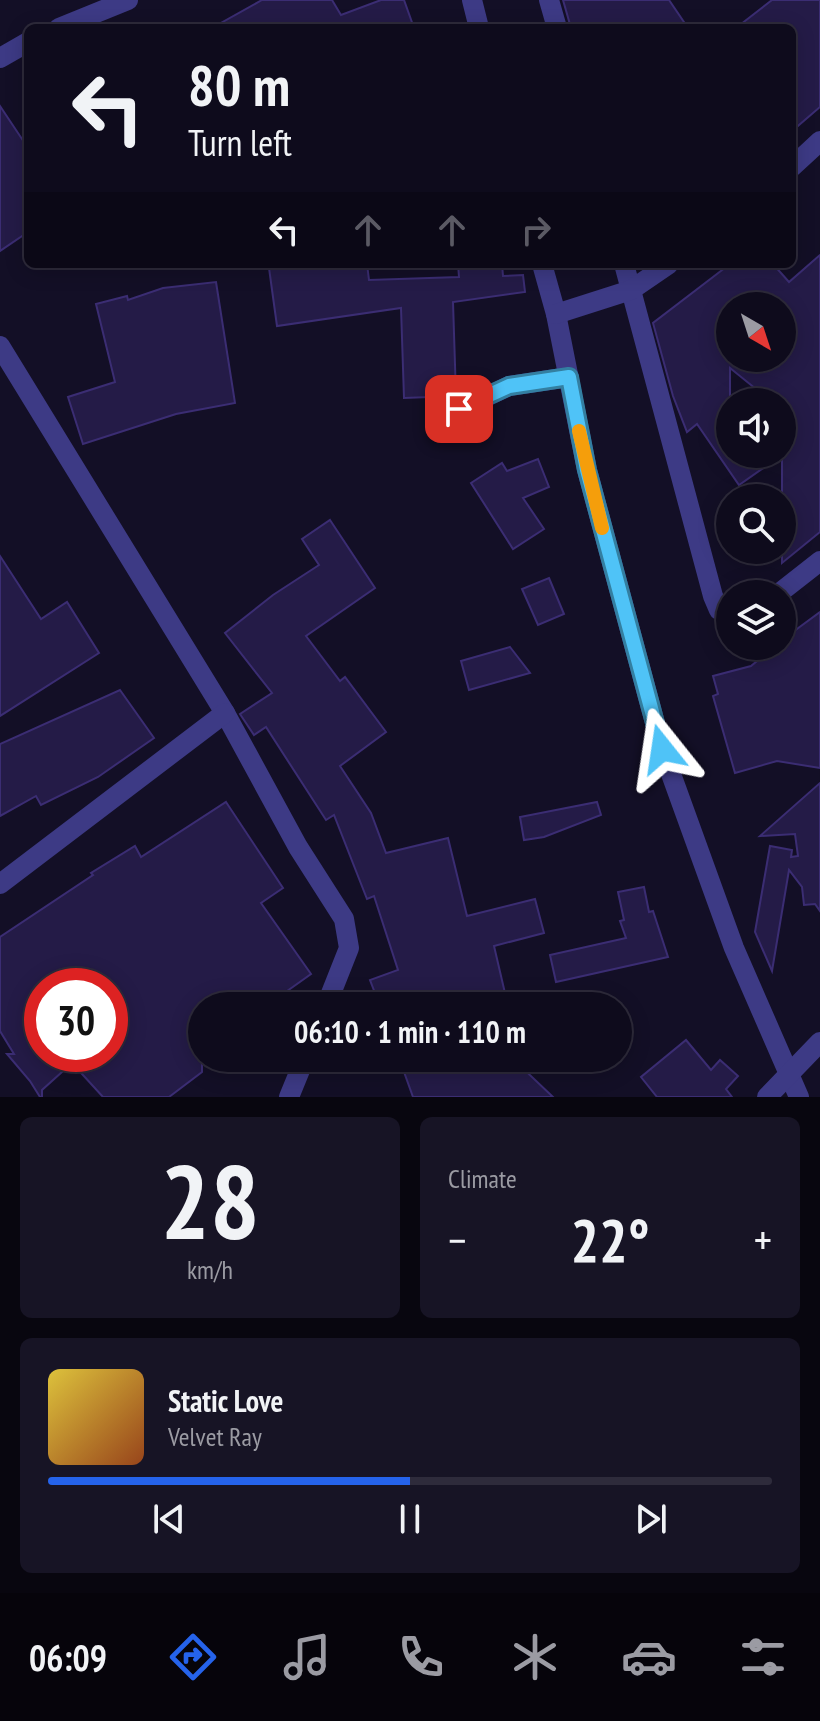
<!DOCTYPE html>
<meta charset="utf-8">
<style>
body{margin:0;font-family:"PT Sans Narrow",sans-serif;background:#171425;color:#f1f3f6;height:100vh;display:flex;flex-direction:column;font-size:30px;white-space:nowrap}
*{box-sizing:border-box;margin:0}
p{font-size:26px;color:#9b9ba3}
.icon{flex:none;width:44px;height:44px;fill:none;stroke:currentColor;stroke-width:2;stroke-linecap:round;stroke-linejoin:round}
.map{position:relative;height:1097px;overflow:hidden}
.drawer{display:flex;flex-direction:column;gap:20px;padding:20px;background:#08060f;flex:1}
.drawer>*{flex:none}
.top-card{position:absolute;left:24px;top:24px;width:772px;height:244px;border-radius:12px;box-shadow:0 4px 20px #0003,0 0 0 2px #2e2b3b;background:#0e0b1c;color:#f1f3f6;overflow:hidden}
.needle{width:52px;rotate:141deg}
.buttons{position:absolute;left:716px;top:292px;display:grid;gap:16px}
.buttons a{display:grid;place-items:center;width:80px;height:80px;border-radius:50%;background:#0e0b1c;box-shadow:0 4px 20px #0003,0 0 0 2px #2e2b3b;font-size:40px}
.speed{position:absolute;left:24px;top:968px;display:flex;gap:16px;font-size:40px;font-weight:700;text-align:center}
.speed>*{display:grid;place-content:center;width:104px;height:104px;border-radius:50%;background:#0e0b1c;box-shadow:0 4px 20px #0003,0 0 0 2px #2e2b3b;line-height:1}
.speed .limit{border:12px solid #d22;background:#fff;color:#111}
.pin{position:absolute;display:grid;place-items:center;width:68px;height:68px;color:#fff;margin:-34px;border-radius:16px;box-shadow:0 4px 12px #0006}
.me{position:absolute;width:88px;margin:-44px;rotate:345deg;stroke-linejoin:round;filter:drop-shadow(0 0 6px #0008)}
.turn{display:flex;align-items:center;gap:28px;height:168px;padding:0 32px;font-size:36px}
.turn .icon{width:104px;height:104px;stroke-width:2.5}
.turn b{display:block;font-size:56px;line-height:68px}
.lanes{display:flex;align-items:center;height:76px;padding:0 32px;background:#0003;justify-content:center;gap:40px;direction:ltr}
.lanes .off{opacity:.35}
.big{font-size:60px;font-weight:700;line-height:1.1}
.drawer .tile{flex:1;display:flex;flex-direction:column;justify-content:center;gap:12px;min-width:0;padding:0 28px;border-radius:12px;background:#171425}
.drawer .dial{align-items:center;gap:0}
.dial b{font-size:104px;line-height:1}
.song{display:flex;align-items:center;gap:24px}
.cover{width:96px;height:96px;border-radius:12px;background:linear-gradient(135deg,hsl(50 70% 55%),hsl(20 70% 35%))}
.played{height:8px;border-radius:4px;background:linear-gradient(90deg,#2563eb 50%,#2e2b3b 50%)}
.keys{display:flex;justify-content:space-around;direction:ltr}
.heat{display:flex;justify-content:space-between;align-items:center;font-size:44px;direction:ltr}
.drawer .tiles{flex:1;display:grid;gap:20px;grid-template-columns:1fr 1fr}
.tile:last-child{grid-column:span 2}
.trip{position:absolute;left:188px;top:992px;width:444px;height:80px;border-radius:40px;background:#0e0b1c;box-shadow:0 4px 20px #0003,0 0 0 2px #2e2b3b;font-weight:700;line-height:80px;text-align:center}
.menu{display:flex;height:128px;justify-content:space-around;align-items:center;background:#06040b;color:#9b9ba3}
.menu .icon{width:56px;height:56px}
.menu .current{color:#2563eb}
.menu b{font-size:36px;color:#f1f3f6}
.map>svg:first-child{display:block}
.building{fill:#241b47;stroke:#3b2d73;stroke-width:2;fill-rule:evenodd}
.lines{fill:none;stroke-linecap:round;stroke-linejoin:round}
.street{stroke:#3d3a85;stroke-width:20}
.route-casing{stroke:#337fa1;stroke-width:20}
.route{stroke:#4fc3f7;stroke-width:14}
.slow{stroke:#f59e0b;stroke-width:14}
</style>
<div class="map">
<svg width="820" height="1097" viewBox="0 0 820 1097">
<rect width="100%" height="100%" fill="#130f26"/>
<g class="building">
<path d="M262,0H332L341,15L381,0H404L414,28H212Z"/>
<path d="M563,0H669L688,28H571Z"/>
<path d="M772,0H820V107L792,131V28H736Z"/>
<path d="M0,106L28,148V232L0,251Z"/>
<path d="M820,255V532L782,563V455L739,485L697,424L687,432L673,396L653,323L730,264H773L789,282ZM730,306H782V358H730ZM730,368L772,402H782V454H730Z"/>
<path d="M295,264H367L369,280L459,277L458,264H502L503,276L523,275L525,292L453,302L456,396L404,398L401,308L277,326L269,268Z"/>
<path d="M216,282L235,403L176,414L83,444L68,397L115,382L96,304L127,296L128,300L163,288Z"/>
<path d="M538,459L549,487L523,498L544,529L513,549L471,483L502,463L507,471Z"/>
<path d="M330,520L375,588L306,636L340,681L345,677L386,732L340,766L371,813L386,853L448,838L467,916L535,899L544,933L494,946L508,1006H380L370,980L398,970L374,896L367,899L334,815L326,820L266,727L254,735L240,714L272,693L225,633L273,595L319,565L302,539Z"/>
<path d="M0,556L41,619L67,602L99,653L0,716Z"/>
<path d="M549,578L564,614L538,625L522,589Z"/>
<path d="M820,612V768L777,761L735,773L713,696L718,694L713,676L751,666L775,646H782V640Z"/>
<path d="M510,647L530,673L469,690L461,661Z"/>
<path d="M120,690L154,738L98,777L41,805L36,796L0,816V744Z"/>
<path d="M820,783V911L815,904L804,905L802,887L789,870L772,971L755,932L770,846L792,850L791,857L798,856L795,834L760,836Z"/>
<path d="M226,802L283,888L261,903L311,974L266,1006H202V1072L169,1097H103L72,1063L42,1090V1097H40L30,1081L7,1054H14L0,1031V937L93,875L91,873L135,846L141,857ZM42,986H110V1054H42Z"/>
<path d="M597,802L601,815L544,837L524,840L520,817Z"/>
<path d="M644,887L649,912L653,911L668,957L556,982L550,955L626,938L620,921L624,920L618,892Z"/>
<path d="M686,1040L711,1070L720,1060L738,1076L726,1089L732,1097H657L641,1077Z"/>
<path d="M399,1058H512L553,1097H413Z"/>
</g>
<g class="lines">
<g class="street">
<path d="M472,0L479,28"/>
<path d="M549,0L557,28"/>
<path d="M59,28L128,0"/>
<path d="M0,58L28,42"/>
<path d="M792,167L820,141"/>
<path d="M542,264L556,314L587,470L662,749L734,948L799,1097"/>
<path d="M624,264L713,596L719,610L730,616"/>
<path d="M556,314L631,290L669,264"/>
<path d="M0,346L225,713L298,847L344,919L349,948L326,1006"/>
<path d="M442,418L509,386L569,377"/>
<path d="M778,594L820,561"/>
<path d="M0,884L225,713"/>
<path d="M289,1097L305,1058"/>
<path d="M767,1097L820,1042"/>
</g>
</g>
<g class="lines">
<g class="route-casing">
<path id="route" d="M459,409L509,386L569,377L587,470L662,749"/>
</g>
<use href="#route" class="route"/>
<path class="slow" d="M579,431L602,528"/>
</g>
</svg>
<div class="buttons">
<a><svg class="needle" viewBox="-14 -14 28 28"><path d="M0-13l5 13h-10z" fill="#e53935"/><path d="M0 13l5-13h-10z" fill="#9b9ba3"/></svg></a>
<a><svg class="icon" aria-label="sound" viewBox="0 0 24 24"><path d="M4 9h4l5-4v14l-5-4H4zM17 9q2 3 0 6"/></svg></a>
<a><svg class="icon" aria-label="search" viewBox="0 0 24 24"><circle cx="10" cy="10" r="6"/><path d="M15 15l6 6"/></svg></a>
<a><svg class="icon" aria-label="layers" viewBox="0 0 24 24"><path d="M12 4l9 5-9 5-9-5zM3 14l9 5 9-5"/></svg></a>
</div>
<div class="speed"><div class="limit">30</div></div>
<div class="pin" style="left:459px;top:409px;background:#d93025"><svg class="icon" aria-label="arrive" viewBox="0 0 24 24"><path d="M6 21V4h12l-3 4 3 4H6"/></svg></div>
<svg class="me" style="left:662px;top:749px" viewBox="-20 -20 40 40"><path d="M0-17L14 15 0 8-14 15z" fill="#4fc3f7" stroke="#fff" stroke-width="4"/></svg>
<div class="trip">06:10 · 1 min · 110 m</div>
<div class="top-card">
<div class="turn"><svg class="icon" aria-label="left" viewBox="0 0 24 24"><path d="M17 20v-9H6M10 6l-5 5 5 5"/></svg><div><b>80 m</b>Turn left</div></div>
<div class="lanes"><svg class="icon" aria-label="left" viewBox="0 0 24 24"><path d="M17 20v-9H6M10 6l-5 5 5 5"/></svg><svg class="icon off" aria-label="ahead" viewBox="0 0 24 24"><path d="M12 20V5M6 11l6-6 6 6"/></svg><svg class="icon off" aria-label="ahead" viewBox="0 0 24 24"><path d="M12 20V5M6 11l6-6 6 6"/></svg><svg class="icon off" aria-label="right" viewBox="0 0 24 24"><path d="M7 20v-9h11M14 6l5 5-5 5"/></svg></div>
</div>
</div>
<section class="drawer">
<div class="tiles">
<div class="tile dial"><b>28</b><p>km/h</p></div>
<div class="tile"><p>Climate</p>
<div class="heat"><a>−</a><b class="big">22°</b><a>+</a></div>
</div>
<div class="tile">
<div class="song"><i class="cover"></i><div><b>Static Love</b><p>Velvet Ray</p></div></div>
<div class="played"></div>
<div class="keys"><svg class="icon" aria-label="previous" viewBox="0 0 24 24"><path d="M18 5L8 12l10 7zM5 5v14"/></svg><svg class="icon" aria-label="pause" viewBox="0 0 24 24"><path d="M8 5v14M16 5v14"/></svg><svg class="icon" aria-label="next" viewBox="0 0 24 24"><path d="M6 5l10 7-10 7zM19 5v14"/></svg></div>
</div>
</div>
</section>
<nav class="menu">
<b>06:09</b>
<svg class="icon current" aria-label="directions" viewBox="0 0 24 24"><path d="M12 3l9 9-9 9-9-9zM9 14v-3h6M13 9l2 2-2 2"/></svg>
<svg class="icon" aria-label="music" viewBox="0 0 24 24"><path d="M9 18V5l10-2v13"/><circle cx="6" cy="18" r="3"/><circle cx="16" cy="16" r="3"/></svg>
<svg class="icon" aria-label="phone" viewBox="0 0 24 24"><path d="M5 4h4l2 5-3 2q2 4 5 5l2-3 5 2v4C11 20 4 13 5 4z"/></svg>
<svg class="icon" aria-label="climate" viewBox="0 0 24 24"><path d="M12 3v18M4 7l16 10M4 17L20 7"/></svg>
<svg class="icon" aria-label="car" viewBox="0 0 24 24"><path d="M5 17H2v-5l4-1 3-4h7l3 4 3 1v5h-3M9 17h6M6 11h13"/><circle cx="7" cy="17" r="2"/><circle cx="17" cy="17" r="2"/></svg>
<svg class="icon" aria-label="filters" viewBox="0 0 24 24"><path d="M4 7h16M4 17h16"/><circle cx="9" cy="7" r="2"/><circle cx="15" cy="17" r="2"/></svg>
</nav>
